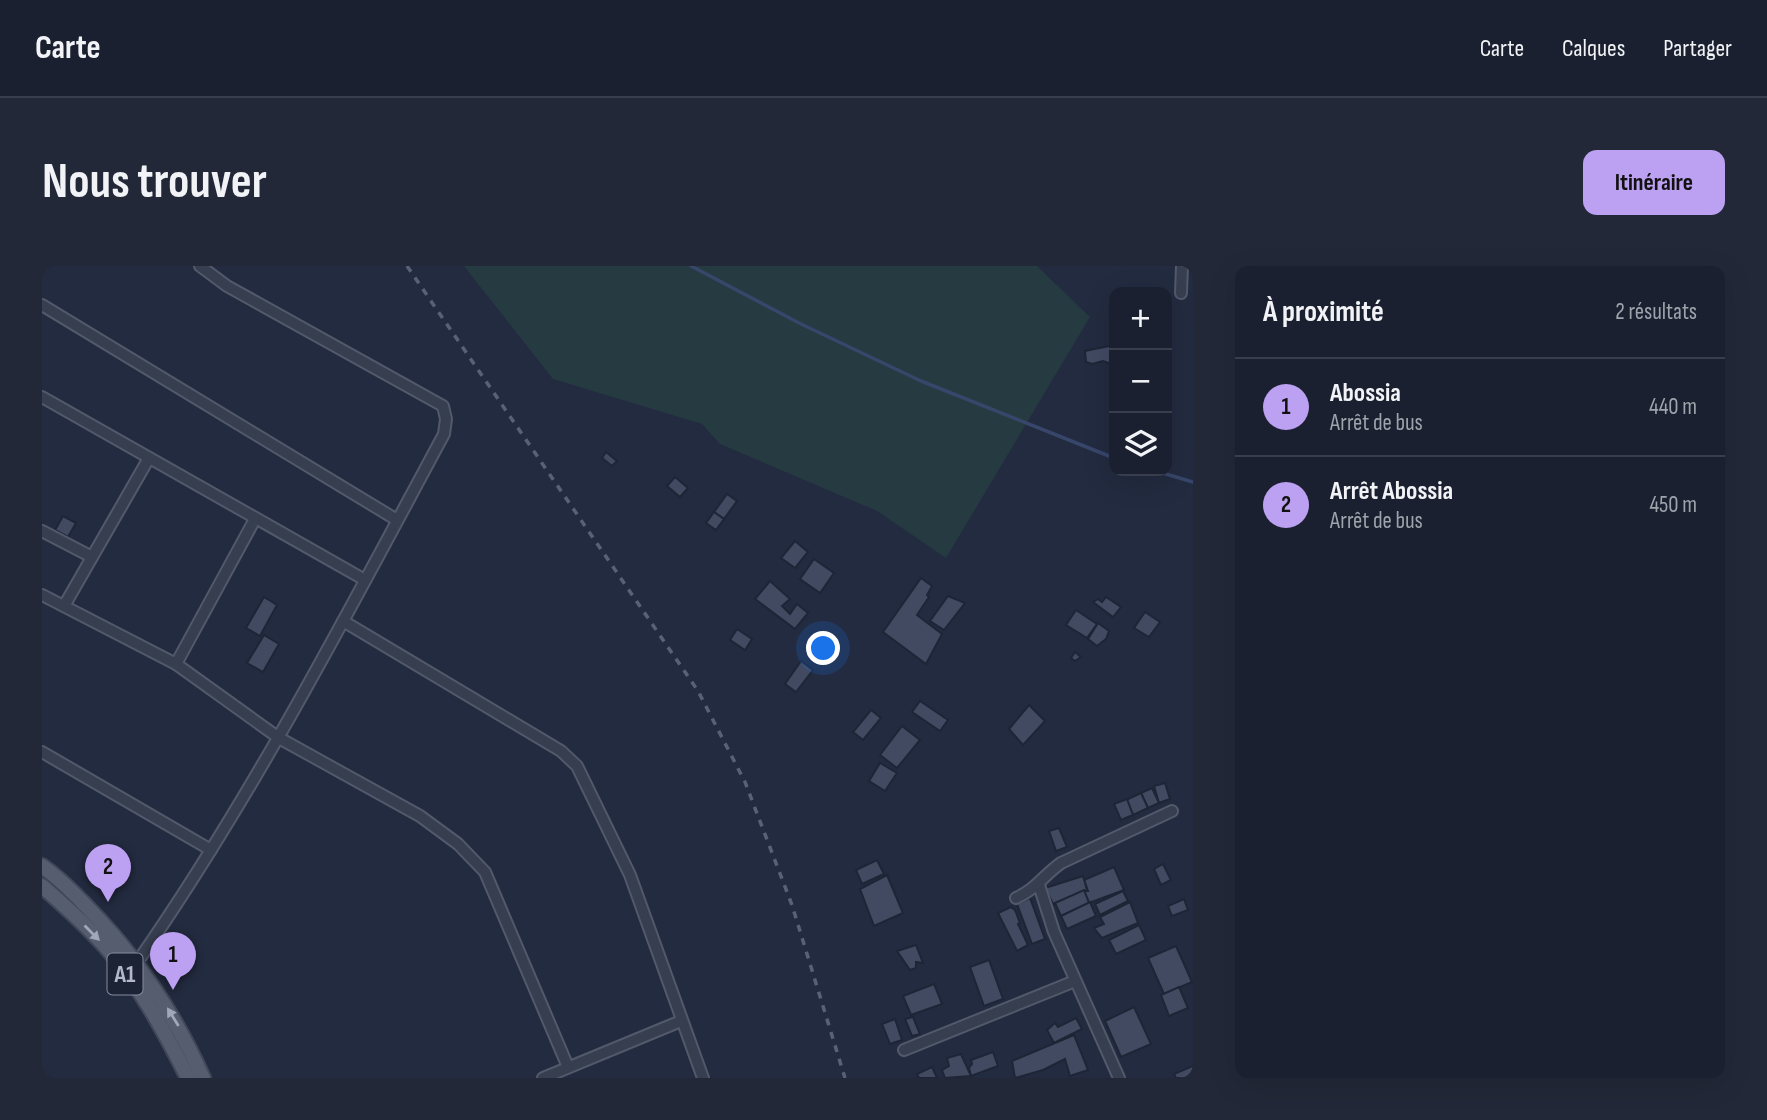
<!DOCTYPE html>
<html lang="fr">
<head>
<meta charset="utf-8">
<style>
	body { margin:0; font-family:"Sofia Sans Condensed",sans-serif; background:#232838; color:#f1f3f6 }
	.controls { position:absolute; right:21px; top:21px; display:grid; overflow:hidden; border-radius:14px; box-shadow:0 7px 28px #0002 }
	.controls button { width:63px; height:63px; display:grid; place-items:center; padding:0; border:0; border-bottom:2px solid #383e4c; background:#1a2030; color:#f1f3f6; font:35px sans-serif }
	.you { position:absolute; left:782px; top:383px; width:24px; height:24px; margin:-18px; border:5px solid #fff; border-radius:50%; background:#1a73e8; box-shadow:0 0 0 10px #1a73e833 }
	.badge { display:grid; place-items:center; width:46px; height:46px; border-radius:50%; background:#bca0f2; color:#111; font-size:23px; font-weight:700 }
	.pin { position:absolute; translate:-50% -58px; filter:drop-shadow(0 2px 4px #0008) }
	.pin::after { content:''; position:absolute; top:37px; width:24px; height:21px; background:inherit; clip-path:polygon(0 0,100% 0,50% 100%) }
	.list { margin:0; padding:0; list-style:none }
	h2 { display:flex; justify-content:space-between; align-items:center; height:91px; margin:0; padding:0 28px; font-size:30px }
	h2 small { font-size:23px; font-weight:400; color:#9fa3ab }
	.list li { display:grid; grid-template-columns:46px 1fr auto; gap:21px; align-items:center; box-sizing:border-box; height:98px; padding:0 28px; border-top:2px solid #383e4c }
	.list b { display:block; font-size:26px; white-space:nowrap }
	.list p { margin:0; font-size:23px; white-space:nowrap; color:#9fa3ab }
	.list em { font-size:23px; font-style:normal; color:#9fa3ab }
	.icon { flex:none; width:38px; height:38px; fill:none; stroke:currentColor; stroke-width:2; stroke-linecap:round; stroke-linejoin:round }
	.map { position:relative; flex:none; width:1151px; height:812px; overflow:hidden; border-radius:14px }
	header { display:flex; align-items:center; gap:42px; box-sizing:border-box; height:98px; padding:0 35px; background:#1a2030; border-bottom:2px solid #383e4c }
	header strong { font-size:33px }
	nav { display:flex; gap:38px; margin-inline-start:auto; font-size:24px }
	.intro { display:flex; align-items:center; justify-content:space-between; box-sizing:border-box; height:168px; padding:0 42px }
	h1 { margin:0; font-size:49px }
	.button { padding:18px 32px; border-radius:14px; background:#bca0f2; color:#111; font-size:24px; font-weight:700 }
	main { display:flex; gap:42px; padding:0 42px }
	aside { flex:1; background:#1a2030; border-radius:14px; box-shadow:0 7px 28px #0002 }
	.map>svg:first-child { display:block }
	.green { fill:#253a41 }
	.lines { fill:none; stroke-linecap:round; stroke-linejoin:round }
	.stream { stroke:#37466a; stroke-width:3.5 }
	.building { fill:#424a62; stroke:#1e2536; stroke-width:2 }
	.minor-casing { stroke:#52596a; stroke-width:14 }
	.major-casing { stroke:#404758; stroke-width:18 }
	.minor { stroke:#373e4f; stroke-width:10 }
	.major { stroke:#555d6f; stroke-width:14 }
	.rail { stroke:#596177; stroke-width:3.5; stroke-dasharray:7 7; stroke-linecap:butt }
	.oneway { fill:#a0a7b8 }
	.labels { text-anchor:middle; stroke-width:6; stroke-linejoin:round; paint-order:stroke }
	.shield { fill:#1c2334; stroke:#868c9d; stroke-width:2 }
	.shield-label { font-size:24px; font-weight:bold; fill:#b3b9ca }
</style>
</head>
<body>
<header>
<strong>Carte</strong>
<nav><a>Carte</a><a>Calques</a><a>Partager</a></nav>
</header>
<div class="intro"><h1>Nous trouver</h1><a class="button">Itinéraire</a></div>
<main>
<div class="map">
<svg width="1151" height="812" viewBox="0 0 1151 812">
	<rect width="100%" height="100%" fill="#232b40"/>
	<!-- green -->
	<polygon class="green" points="422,0 995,0 1048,51 904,292 835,245 678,178 660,158 511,113"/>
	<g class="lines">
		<!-- stream -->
		<g class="stream">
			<polyline points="649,0 759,58 879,115 1072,192"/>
			<polyline points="1114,205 1151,216"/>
		</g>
	</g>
	<!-- building -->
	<g class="building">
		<polygon points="1072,79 1072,99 1061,95 1050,98 1044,96 1043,85"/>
		<polygon points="564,186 575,195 570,200 560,192"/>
		<polygon points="633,211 646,222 638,231 625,220"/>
		<polygon points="685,228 695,235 682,253 672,246"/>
		<polygon points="672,246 682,253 674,264 664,257"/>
		<polygon points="21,250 34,257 26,271 13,264"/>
		<polygon points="753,275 766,286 753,302 739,292"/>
		<polygon points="772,293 792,307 778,327 758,313"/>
		<polygon points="879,312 890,320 885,329 887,331 875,349 900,368 884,398 841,366"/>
		<polygon points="728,315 748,333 740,340 748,348 755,338 766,347 753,363 713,333"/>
		<polygon points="906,330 923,337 902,364 888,355"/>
		<polygon points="222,331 235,339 218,370 204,362"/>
		<polygon points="1064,331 1079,341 1071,351 1051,336 1056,333 1060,336"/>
		<polygon points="1034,344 1055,358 1045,372 1024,359"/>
		<polygon points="1103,346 1118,356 1107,371 1092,362"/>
		<polygon points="1056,357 1067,365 1064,373 1055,380 1046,373"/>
		<polygon points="695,363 710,373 703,384 688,374"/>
		<polygon points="222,369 237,378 221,406 205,397"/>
		<polygon points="1033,386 1039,391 1033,395 1029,392"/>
		<polygon points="759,395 771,404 754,426 743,418"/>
		<polygon points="878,435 906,454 898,465 870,446"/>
		<polygon points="987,439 1003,455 981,479 967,463"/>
		<polygon points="829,444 839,452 821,474 811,466"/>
		<polygon points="860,460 878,474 855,502 838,489"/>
		<polygon points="838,497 855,507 843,525 827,515"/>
		<polygon points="1123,517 1128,533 1117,537 1112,520"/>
		<polygon points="1110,522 1117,537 1106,542 1099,527"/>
		<polygon points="1099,527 1106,542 1091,549 1084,534"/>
		<polygon points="1085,533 1091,549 1079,554 1072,538"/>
		<polygon points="1017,562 1025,581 1014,585 1007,565"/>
		<polygon points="835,594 842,608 820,618 814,604"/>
		<polygon points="1121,598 1129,614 1119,619 1112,603"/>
		<polygon points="1072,601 1082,624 1047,637 1042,625 1046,625 1042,614"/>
		<polygon points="845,609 861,647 832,660 818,623"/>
		<polygon points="1041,610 1045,624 1011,638 1003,622"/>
		<polygon points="1042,624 1047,637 1019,650 1013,637"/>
		<polygon points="1081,625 1086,635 1058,649 1053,638"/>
		<polygon points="988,632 1003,673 990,678 975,638"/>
		<polygon points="1142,633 1146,644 1130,650 1126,640"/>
		<polygon points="1048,636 1054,650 1025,663 1019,650"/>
		<polygon points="1088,636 1096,657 1060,672 1052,662 1062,658 1058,651"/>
		<polygon points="969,641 973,644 978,657 976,658 986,679 975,685 956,647"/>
		<polygon points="1097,659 1104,674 1074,688 1067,674"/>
		<polygon points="874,679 881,697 874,696 874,702 868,704 855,685"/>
		<polygon points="1134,680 1150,716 1122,728 1106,692"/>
		<polygon points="947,694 961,733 942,740 928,701"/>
		<polygon points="892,718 900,738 869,749 861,730"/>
		<polygon points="1137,721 1146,742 1127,750 1119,729"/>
		<polygon points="1092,741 1109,778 1079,791 1063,755"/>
		<polygon points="871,751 878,768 870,770 863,753"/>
		<polygon points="1034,752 1040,763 1012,777 1005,764 1013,757 1016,761"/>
		<polygon points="853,753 860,774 848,778 840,758"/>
		<polygon points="1032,769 1046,804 1028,810 1023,793 1001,804 973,812 970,795"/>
		<polygon points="951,786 956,800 929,810 927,802 930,798 929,794"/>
		<polygon points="919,788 929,810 903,812 900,804 907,800 905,792"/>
		<polygon points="1151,800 1151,812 1134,812 1132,808"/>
		<polygon points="890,801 895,812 877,812 875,808"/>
	</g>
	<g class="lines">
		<defs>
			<g id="minor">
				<polyline points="1139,27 1140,0"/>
				<polyline points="0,39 355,254"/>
				<polyline points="0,131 323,314"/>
				<polyline points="0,265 50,291"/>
				<polyline points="0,329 134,398 237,472 378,550 416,578 443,606 526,801"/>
				<polyline points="22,340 107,192"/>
				<polyline points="301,355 519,485 535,500 588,609 661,812"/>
				<polyline points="134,398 213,253"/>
				<polyline points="0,486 169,584"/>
				<polyline points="997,619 1012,666 1077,812"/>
				<path d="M974,632C993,624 1002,609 1019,597L1130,545"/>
				<path d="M94,698C211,530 305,348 402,168L404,153L401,140L185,20L158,0"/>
				<polyline points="862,784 1033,715"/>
				<polyline points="501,812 639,755"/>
			</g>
			<g id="major">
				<path d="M0,600C17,612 33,628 47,643C96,693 133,749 161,812"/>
				<path d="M0,620C22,639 43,658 63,680C97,718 123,766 146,812"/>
			</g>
		</defs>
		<!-- minor casing -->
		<use href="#minor" class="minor-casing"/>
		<!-- major casing -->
		<use href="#major" class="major-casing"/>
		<!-- minor -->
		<use href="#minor" class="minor"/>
		<!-- major -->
		<use href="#major" class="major"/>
		<!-- rail -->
		<polyline class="rail" points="365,0 656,425 703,516 750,639 803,812"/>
	</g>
	<!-- one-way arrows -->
	<defs><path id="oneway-solid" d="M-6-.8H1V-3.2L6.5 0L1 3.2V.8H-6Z" transform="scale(1.75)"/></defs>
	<g class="oneway">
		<use href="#oneway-solid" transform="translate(50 667) rotate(45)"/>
		<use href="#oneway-solid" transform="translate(131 751) rotate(-122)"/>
	</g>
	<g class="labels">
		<!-- shield labels -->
		<rect class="shield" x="65.5" y="687.5" width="35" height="41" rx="5"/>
		<g class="shield-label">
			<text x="83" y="716">A1</text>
		</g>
	</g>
</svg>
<div class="controls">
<button>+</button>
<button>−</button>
<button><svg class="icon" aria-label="layers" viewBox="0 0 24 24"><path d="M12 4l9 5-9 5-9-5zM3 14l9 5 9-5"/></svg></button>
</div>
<div class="you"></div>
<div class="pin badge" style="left:131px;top:724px">1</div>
<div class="pin badge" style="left:66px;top:636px">2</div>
</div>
<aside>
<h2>À proximité<small>2 résultats</small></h2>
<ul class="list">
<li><span class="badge">1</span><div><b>Abossia</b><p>Arrêt de bus</p></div><em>440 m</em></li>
<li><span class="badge">2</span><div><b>Arrêt Abossia</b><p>Arrêt de bus</p></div><em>450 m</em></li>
</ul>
</aside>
</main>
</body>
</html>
